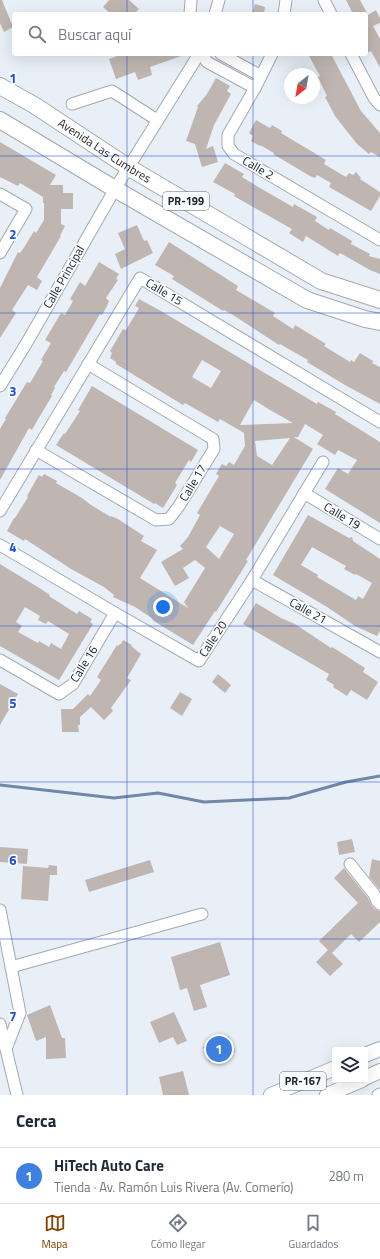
<!DOCTYPE html>
<html lang="es">
<head>
<meta charset="utf-8">
<style>
	body { margin:0; font-family:"Titillium Web",sans-serif; background:#f6f6f7; color:#1f2937 }
	.controls { position:absolute; right:12px; bottom:12px; display:grid; overflow:hidden; border-radius:4px; box-shadow:0 4px 16px #0002 }
	.controls button { width:36px; height:36px; display:grid; place-items:center; padding:0; border:0; border-bottom:1px solid #e0e1e3; background:#fff; color:#1f2937; font:20px sans-serif }
	.compass { position:absolute; left:284px; top:68px; width:36px; height:36px; border-radius:50%; background:#fff; box-shadow:0 4px 16px #0002; rotate:211deg }
	.you { position:absolute; left:163px; top:607px; width:14px; height:14px; margin:-10px; border:3px solid #fff; border-radius:50%; background:#1a73e8; box-shadow:0 0 0 6px #1a73e833 }
	.badge { display:grid; place-items:center; width:26px; height:26px; border-radius:50%; background:#824305; color:#fff; font-size:13px; font-weight:700 }
	.pin { position:absolute; translate:-50% -50%; border:2px solid #fff; box-shadow:0 1px 4px #0006 }
	.list { margin:0; padding:0; list-style:none }
	h2 { display:flex; justify-content:space-between; align-items:center; height:52px; margin:0; padding:0 16px; font-size:17px }
	h2 small { font-size:13px; font-weight:400; color:#747a83 }
	.list li { display:grid; grid-template-columns:26px 1fr auto; gap:12px; align-items:center; box-sizing:border-box; height:56px; padding:0 16px; border-top:1px solid #e0e1e3 }
	.list b { display:block; font-size:15px; white-space:nowrap }
	.list p { margin:0; font-size:13px; white-space:nowrap; color:#747a83 }
	.list em { font-size:13px; font-style:normal; color:#747a83 }
	.icon { flex:none; width:22px; height:22px; fill:none; stroke:currentColor; stroke-width:2; stroke-linecap:round; stroke-linejoin:round }
	.map { position:relative; flex:none; width:380px; height:1095px; overflow:hidden }
	.search { position:absolute; background:#fff; box-shadow:0 4px 16px #0002; left:12px; right:12px; top:12px; height:44px; display:flex; align-items:center; gap:10px; box-sizing:border-box; padding:0 14px; border-radius:4px; color:#747a83; font-size:15px }
	.sheet { height:108px; background:#fff }
	nav { display:flex; justify-content:space-around; align-items:center; box-sizing:border-box; height:56px; border-top:1px solid #e0e1e3; background:#fff; font-size:11px; color:#747a83 }
	nav a { display:grid; justify-items:center; gap:2px }
	nav .on { color:#824305 }
	.map>svg:first-child { display:block }
	.lines { fill:none; stroke-linecap:round; stroke-linejoin:round }
	.stream { stroke:#6f87a8; stroke-width:3 }
	.building { fill:#bfb6b1; fill-rule:evenodd }
	.minor-casing { stroke:#a3a9b0; stroke-width:13 }
	.major-casing { stroke:#a3a9b0; stroke-width:16 }
	.highway-casing { stroke:#a3a9b0; stroke-width:18 }
	.minor { stroke:#fff; stroke-width:11 }
	.major { stroke:#fff; stroke-width:14 }
	.highway { stroke:#fff; stroke-width:16 }
	.grid { fill:none; stroke:#1d4ed8; stroke-width:1; stroke-opacity:0.55 }
	.labels { text-anchor:middle; stroke-width:3.5; stroke-linejoin:round; paint-order:stroke }
	.shield { fill:#f9fcff; stroke:#636668; stroke-width:1 }
	.shield-label { font-size:11px; font-weight:bold; fill:#232528 }
	.street-label { font-size:12px; fill:#232528; stroke:#f9fcff }
	.grid-label { font-size:13px; text-anchor:middle; font-weight:bold; fill:#1d4ed8; stroke:#f9fcff; stroke-width:3.5; stroke-linejoin:round; paint-order:stroke }
</style>
</head>
<body>
<div class="map">
<svg width="380" height="1095" viewBox="0 0 380 1095">
	<rect width="100%" height="100%" fill="#e9eff7"/>
	<g class="lines">
		<!-- stream -->
		<polyline class="stream" points="0,785 114,798 158,793 204,802 289,798 346,782 380,776"/>
	</g>
	<!-- building -->
	<g class="building">
		<polygon points="0,0 2,0 13,27 4,32 0,23"/>
		<polygon points="109,0 129,0 139,9 134,14 111,14 103,7"/>
		<polygon points="346,0 360,0 368,15 376,10 380,18 380,23 373,26 380,39 380,68 371,51 366,54 366,14 353,14"/>
		<polygon points="255,4 265,7 264,14 252,14"/>
		<polygon points="123,54 184,54 184,55 150,67 152,75 138,80 135,72 116,79 109,59"/>
		<polygon points="308,54 331,54 361,111 380,133 380,157 371,152 369,154 357,144 335,116 325,97 327,96 318,77 320,76"/>
		<polygon points="216,78 230,86 227,91 231,94 214,125 206,149 213,146 218,162 202,167 195,144 186,141 198,107 197,106 207,94"/>
		<polygon points="256,120 270,128 272,125 282,131 281,133 326,160 324,164 346,177 349,173 353,175 356,172 361,178 360,179 380,192 380,196 371,211 329,187 331,183 317,175 315,178 310,176 273,154 274,153 260,145 260,146 251,141 253,136 249,133"/>
		<polygon points="0,142 56,175 50,185 63,185 63,193 73,193 73,209 61,209 61,224 65,226 60,236 61,236 37,277 42,281 37,290 28,285 12,310 16,313 0,338 0,288 18,252 20,253 23,249 34,231 36,233 44,220 44,203 43,203 43,197 20,183 18,186 0,177"/>
		<polygon points="225,163 244,174 242,177 260,188 293,207 294,204 317,217 315,221 329,230 330,228 352,241 351,244 370,254 369,256 380,259 380,274 370,270 340,253 338,256 306,236 303,242 289,233 292,229 246,203 234,196 235,194 213,182"/>
		<polygon points="137,225 144,241 147,240 153,253 121,269 115,254 125,249 118,233"/>
		<polygon points="169,242 238,286 236,290 275,313 273,316 293,329 295,325 326,344 324,346 350,362 351,360 354,362 360,353 373,361 372,363 380,367 380,404 345,385 307,362 308,360 280,344 279,345 233,315 224,310 223,311 172,279 174,276 155,265"/>
		<polygon points="99,262 119,274 116,279 118,280 106,298 109,301 107,306 102,315 100,314 66,372 64,371 54,387 55,388 51,395 52,396 37,421 32,430 29,428 0,480 0,429 6,419 5,418 27,382 30,383 43,361 41,360 51,343 45,340 61,313 65,315 73,301 70,299 80,282 85,286"/>
		<path d="M139,299L161,311L317,404L318,402L336,412L335,414L380,442V523L325,489L338,468L348,474L357,460L338,450L335,455L317,444L323,435L305,424L298,437H294L313,449L246,560L248,561L216,612L215,611L193,645L152,620L153,619L135,607L113,597L114,595L104,587L71,569L25,539L24,541L7,531L14,518H15L28,497L27,496L36,480L39,475L42,477L44,474L57,481L56,483L82,498L91,505L111,517V516L118,519L144,536L141,541L157,550L140,578L188,608L184,602L205,568L195,560L183,568L189,578L175,586L161,562L183,549L180,546L188,537L200,515L197,513L219,476L216,474L222,464L226,466L229,462L234,465L245,446L244,433L220,419L218,422L185,403L183,405L116,364V362L110,358L112,353L110,351L123,329L126,330L139,308L135,306ZM202,360L221,371L211,388L192,377ZM254,400L270,410L293,423L240,425ZM290,438L272,465L257,456L255,441ZM220,526L234,534L219,559L206,547Z"/>
		<polygon points="92,386 198,450 191,462 189,460 175,483 177,485 163,508 155,503 154,504 56,445 64,433 65,434 80,411 78,410"/>
		<path d="M308,515L349,538L352,537L353,541L380,559V631L377,636L355,626L327,607L273,575ZM312,547L346,566L344,569L355,575L356,574L372,583L363,599L358,596L356,600L317,577L318,575L301,565Z"/>
		<path d="M0,564L41,589L50,595L49,596L77,614L79,611L92,619L90,622L93,624L59,680L0,646ZM25,607L40,616L38,620L46,624L48,621L69,634L61,649L51,643L49,647L39,641L38,643L18,632L22,626L16,622Z"/>
		<polygon points="256,603 281,618 295,624 331,648 332,647 337,650 365,668 363,672 378,682 367,700 351,690 347,696 333,687 334,685 326,680 329,674 243,624"/>
		<polygon points="123,640 132,645 131,646 141,654 127,678 131,680 111,708 113,711 104,720 91,707 80,717 80,725 78,725 79,732 62,732 61,709 73,709 88,694 90,696 101,680 97,677 117,645 118,646 120,644 121,644"/>
		<polygon points="218,674 231,685 225,693 212,682"/>
		<polygon points="0,684 18,694 0,725"/>
		<polygon points="180,692 192,699 182,716 170,708"/>
		<polygon points="352,839 355,852 339,855 337,842"/>
		<polygon points="0,847 28,849 27,864 0,862"/>
		<polygon points="372,859 380,861 380,890 369,877"/>
		<polygon points="150,860 154,872 89,892 85,880"/>
		<polygon points="49,865 57,866 57,875 50,875 48,901 21,899 23,866 48,868"/>
		<polygon points="344,868 368,898 372,906 375,909 380,911 380,922 359,942 351,934 332,953 343,964 330,976 316,962 328,950 319,941 358,903 334,878"/>
		<polygon points="220,942 230,975 200,985 207,1007 194,1011 187,988 180,990 171,957"/>
		<polygon points="50,1005 62,1038 65,1038 66,1058 46,1059 46,1037 36,1041 27,1015"/>
		<polygon points="174,1012 187,1041 177,1045 173,1037 159,1043 150,1022"/>
		<polygon points="229,1036 235,1052 209,1062 203,1047"/>
		<polygon points="183,1071 189,1095 163,1095 159,1077"/>
	</g>
	<g class="lines">
		<defs>
			<g id="minor">
				<polyline points="324,0 331,14"/>
				<polyline points="190,14 191,0"/>
				<polyline points="215,14 219,0"/>
				<polyline points="284,14 286,0"/>
				<polyline points="202,54 207,62 255,88"/>
				<polyline points="221,54 261,76"/>
				<polyline points="272,54 255,88 228,135 228,146 234,154 380,240"/>
				<polyline points="351,54 374,98 380,105"/>
				<polyline points="72,104 112,91 157,120"/>
				<polyline points="0,194 26,209 0,253"/>
				<polyline points="0,386 26,344 115,189 199,54"/>
				<polyline points="36,450 156,520 169,519 179,506 214,449 213,439 88,364"/>
				<polyline points="304,493 380,539"/>
				<polyline points="0,511 140,278 380,422"/>
				<polyline points="0,545 115,613 199,661 252,580 323,462"/>
				<polyline points="252,580 380,652"/>
				<polyline points="0,660 59,694 73,684 115,613"/>
				<polyline points="350,864 374,894 377,901 380,904"/>
				<polyline points="0,910 20,1013 6,1049"/>
				<polyline points="11,967 202,914"/>
				<polyline points="0,1024 17,1095"/>
				<polyline points="378,1095 380,1094"/>
			</g>
			<g id="major">
				<polyline points="365,1055 380,1049"/>
				<polyline points="365,1078 380,1071"/>
				<polyline points="271,1095 335,1068"/>
				<polyline points="327,1095 362,1080"/>
			</g>
			<g id="highway">
				<path id="s1" d="M0,86L34,105L128,167L321,281L380,300"/>
				<polyline points="0,120 115,189 307,300 365,319 380,322"/>
			</g>
		</defs>
		<!-- minor casing -->
		<use href="#minor" class="minor-casing"/>
		<!-- major casing -->
		<use href="#major" class="major-casing"/>
		<!-- highway casing -->
		<use href="#highway" class="highway-casing"/>
		<!-- minor -->
		<use href="#minor" class="minor"/>
		<!-- major -->
		<use href="#major" class="major"/>
		<!-- highway -->
		<use href="#highway" class="highway"/>
	</g>
	<!-- grid -->
	<path class="grid" d="M127,0V14M253,0V14M127,54V1095M253,54V1095M0,156H380M0,313H380M0,469H380M0,626H380M0,782H380M0,939H380"/>
	<g class="labels">
		<!-- shield labels -->
		<g class="shield">
			<rect x="163" y="192" width="46" height="18" rx="3"/>
			<rect x="280" y="1072" width="46" height="18" rx="3"/>
		</g>
		<g class="shield-label">
			<text x="186" y="205">PR-199</text>
			<text x="303" y="1085">PR-167</text>
		</g>
		<!-- street labels -->
		<g class="street-label">
			<text dy="4" stroke="none"><textPath href="#s1" startOffset="123">Avenida Las Cumbres</textPath></text>
			<text transform="translate(258 168) rotate(30)" y="4">Calle 2</text>
			<text transform="translate(64 277) rotate(-60)" y="4">Calle Principal</text>
			<text transform="translate(164 292) rotate(31)" y="4">Calle 15</text>
			<text transform="translate(193 483) rotate(-59)" y="4">Calle 17</text>
			<text transform="translate(342 516) rotate(31)" y="4">Calle 19</text>
			<text transform="translate(308 611) rotate(29)" y="4">Calle 21</text>
			<text transform="translate(213 639) rotate(-57)" y="4">Calle 20</text>
			<text transform="translate(84 664) rotate(-58)" y="4">Calle 16</text>
		</g>
	</g>
	<g class="grid-label">
		<text x="13" y="83">1</text>
		<text x="13" y="239">2</text>
		<text x="13" y="396">3</text>
		<text x="13" y="552">4</text>
		<text x="13" y="708">5</text>
		<text x="13" y="865">6</text>
		<text x="13" y="1021">7</text>
	</g>
</svg>
<div class="controls">
<button><svg class="icon" aria-label="layers" viewBox="0 0 24 24"><path d="M12 4l9 5-9 5-9-5zM3 14l9 5 9-5"/></svg></button>
</div>
<svg class="compass" viewBox="-18 -18 36 36"><path d="M0-13l5 13h-10z" fill="#e53935"/><path d="M0 13l5-13h-10z" fill="#747a83"/></svg>
<div class="you"></div>
<div class="pin badge" style="left:219px;top:1049px;background:#3f7fe0">1</div>
<div class="search"><svg class="icon" aria-label="search" viewBox="0 0 24 24"><circle cx="10" cy="10" r="6"/><path d="M15 15l6 6"/></svg>Buscar aquí</div>
</div>
<section class="sheet">
<h2>Cerca<small></small></h2>
<ul class="list">
<li><span class="badge" style="background:#3f7fe0">1</span><div><b>HiTech Auto Care</b><p>Tienda · Av. Ramón Luis Rivera (Av. Comerío)</p></div><em>280 m</em></li>
</ul>
</section>
<nav>
<a class="on"><svg class="icon" aria-label="map" viewBox="0 0 24 24"><path d="M3 6l6-2 6 2 6-2v14l-6 2-6-2-6 2zM9 4v14M15 6v14"/></svg>Mapa</a>
<a><svg class="icon" aria-label="directions" viewBox="0 0 24 24"><path d="M12 3l9 9-9 9-9-9zM9 14v-3h6M13 9l2 2-2 2"/></svg>Cómo llegar</a>
<a><svg class="icon" aria-label="saved" viewBox="0 0 24 24"><path d="M7 4h10v16l-5-4-5 4z"/></svg>Guardados</a>
</nav>
</body>
</html>
